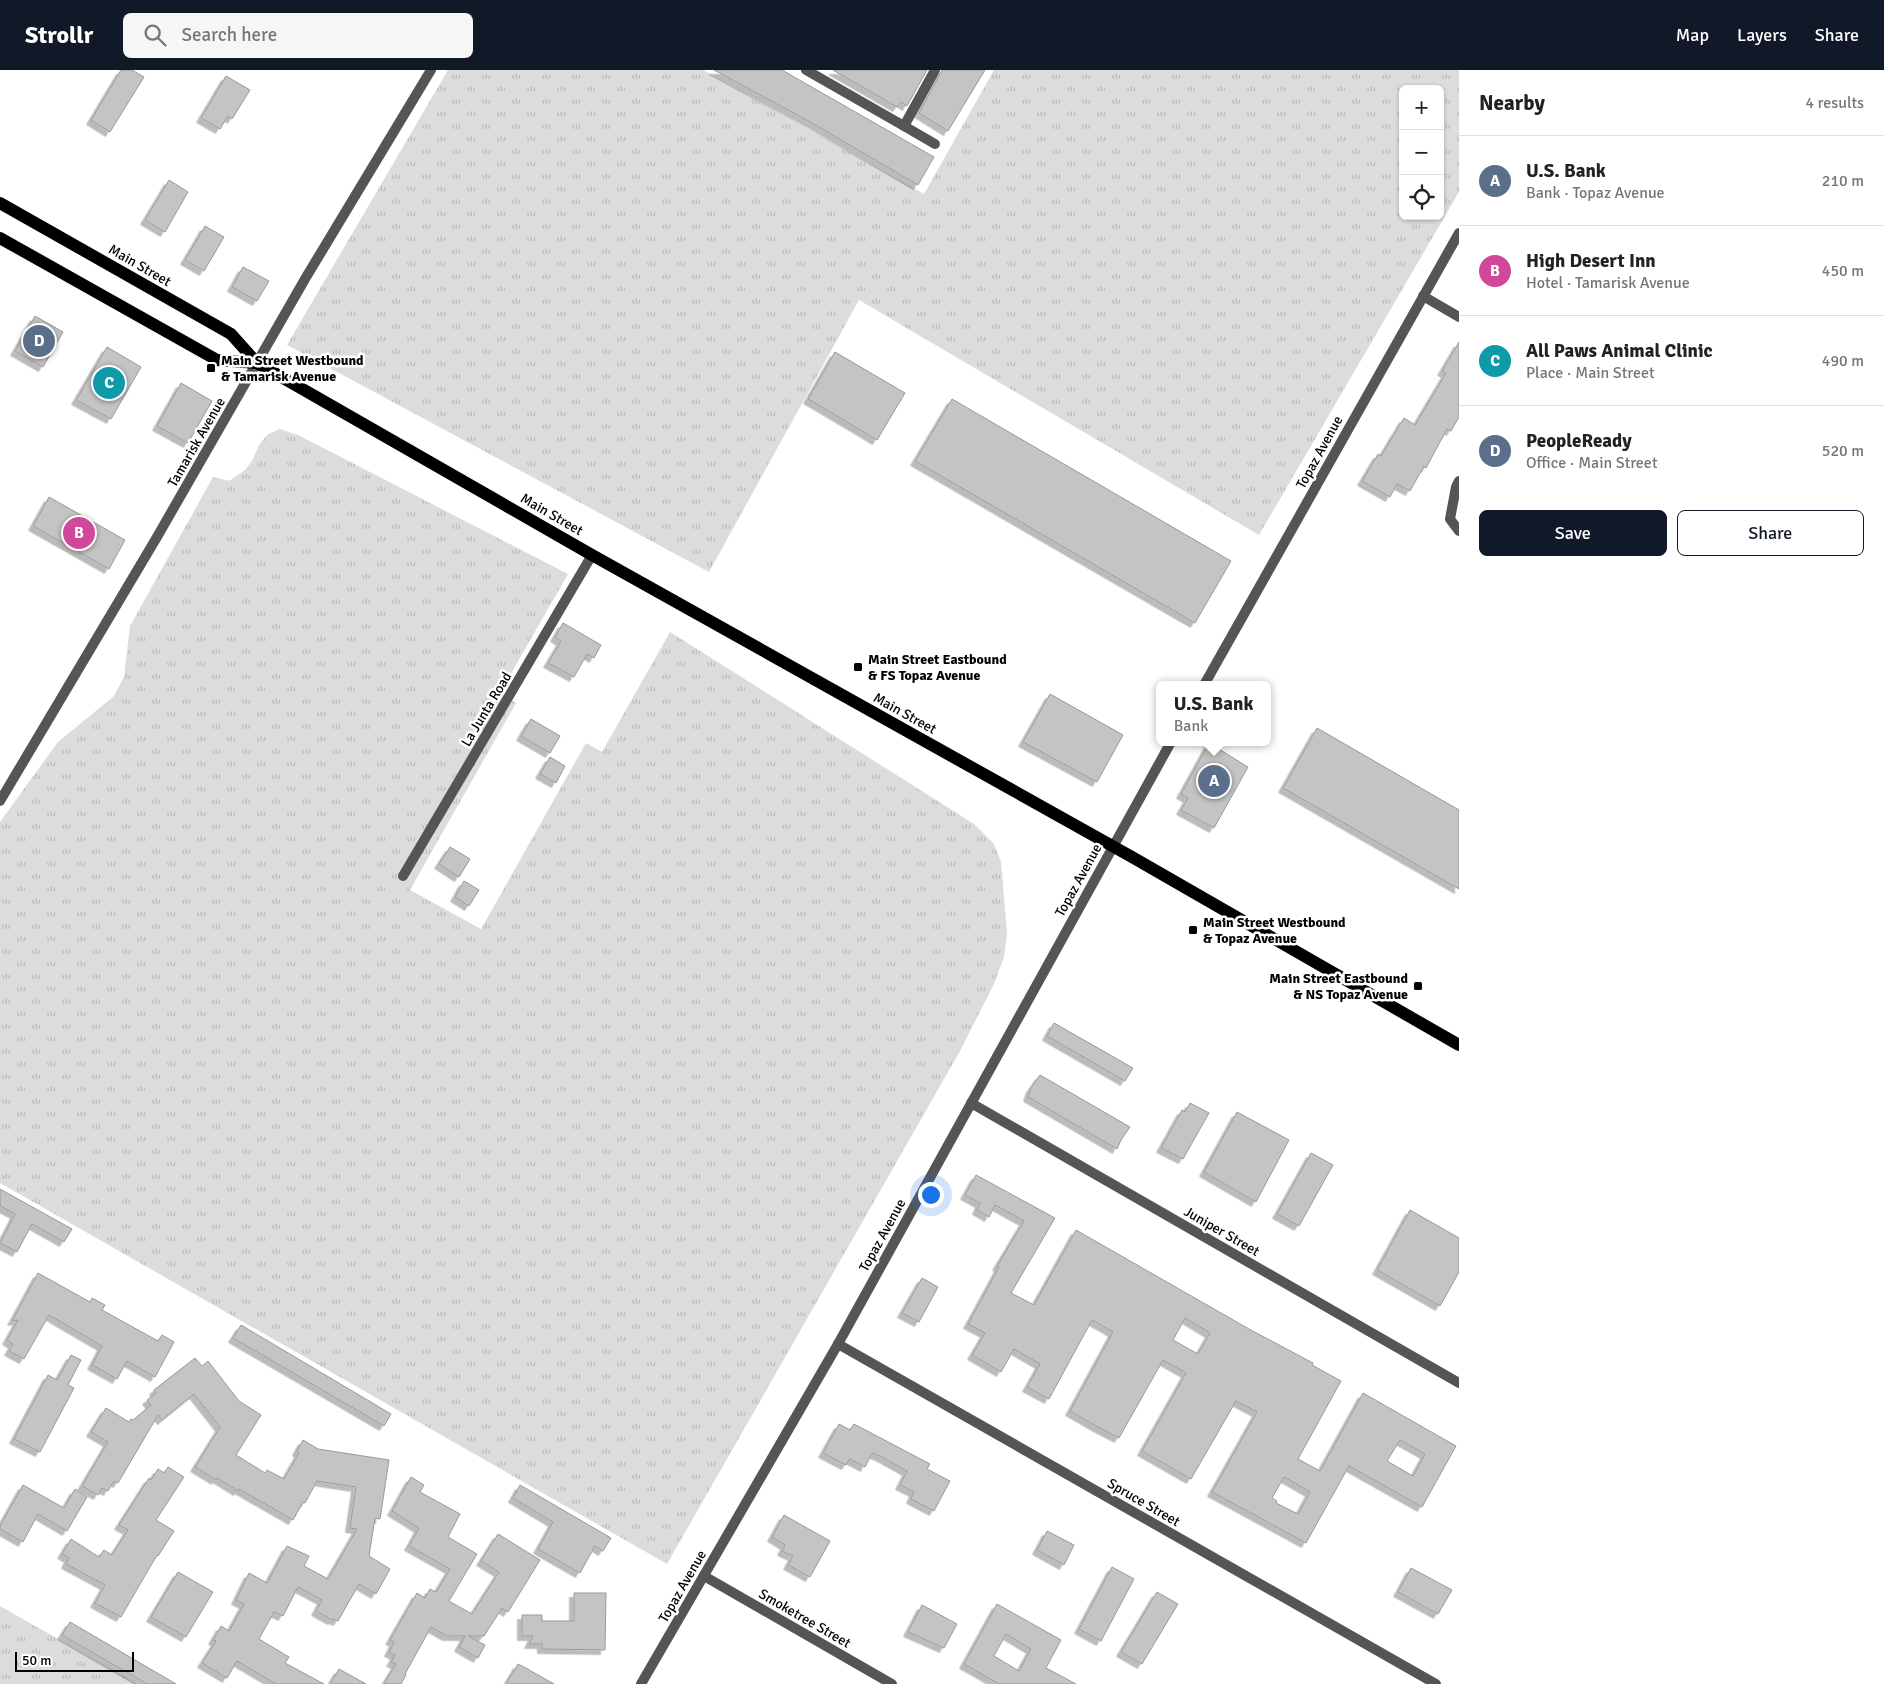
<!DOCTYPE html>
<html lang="en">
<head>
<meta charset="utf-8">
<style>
	body { margin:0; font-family:Signika,sans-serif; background:#f6f6f6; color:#222 }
	.controls { position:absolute; right:15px; top:15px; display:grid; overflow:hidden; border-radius:8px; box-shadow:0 1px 4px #0004 }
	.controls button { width:45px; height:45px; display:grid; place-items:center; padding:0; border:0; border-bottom:1px solid #e0e0e0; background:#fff; color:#222; font:25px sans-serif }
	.scale { position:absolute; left:15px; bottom:12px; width:119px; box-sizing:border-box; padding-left:5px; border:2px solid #000; border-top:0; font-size:14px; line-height:18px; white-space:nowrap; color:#000; -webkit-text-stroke:4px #fff; paint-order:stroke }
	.you { position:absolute; left:930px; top:1124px; width:18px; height:18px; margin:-12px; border:4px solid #fff; border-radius:50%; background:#1a73e8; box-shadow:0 0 0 8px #1a73e833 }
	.badge { display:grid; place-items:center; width:32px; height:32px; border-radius:50%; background:#111827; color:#fff; font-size:16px; font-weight:700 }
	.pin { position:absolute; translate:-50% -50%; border:2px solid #fff; box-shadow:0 1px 5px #0006 }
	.popup { position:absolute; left:1156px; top:611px; width:115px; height:65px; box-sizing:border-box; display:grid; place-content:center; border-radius:8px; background:#fff; filter:drop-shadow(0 1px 4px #0005); font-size:16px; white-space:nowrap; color:#767676 }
	.popup b { font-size:19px; color:#222 }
	.popup::after { content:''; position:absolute; left:50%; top:100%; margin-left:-10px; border:10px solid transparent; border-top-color:#fff }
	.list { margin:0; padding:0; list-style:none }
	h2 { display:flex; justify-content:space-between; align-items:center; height:65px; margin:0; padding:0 20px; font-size:21px }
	h2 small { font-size:16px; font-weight:400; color:#767676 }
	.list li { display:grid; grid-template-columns:32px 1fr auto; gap:15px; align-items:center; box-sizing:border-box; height:90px; padding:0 20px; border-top:1px solid #e0e0e0 }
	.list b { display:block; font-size:19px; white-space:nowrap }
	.list p { margin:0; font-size:16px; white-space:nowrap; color:#767676 }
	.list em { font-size:16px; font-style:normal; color:#767676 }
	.actions { display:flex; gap:10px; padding:15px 20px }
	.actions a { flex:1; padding:11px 0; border:1px solid #111827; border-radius:8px; text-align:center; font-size:18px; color:#111827 }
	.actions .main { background:#111827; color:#fff }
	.icon { flex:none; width:28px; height:28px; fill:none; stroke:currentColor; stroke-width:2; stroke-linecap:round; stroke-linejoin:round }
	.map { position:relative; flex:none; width:1459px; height:1614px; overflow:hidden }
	header { display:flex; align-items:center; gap:30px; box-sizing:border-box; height:70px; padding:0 25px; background:#111827; color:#fff }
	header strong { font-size:24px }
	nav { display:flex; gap:28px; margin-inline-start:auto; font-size:18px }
	.search { width:350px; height:45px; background:#f6f6f6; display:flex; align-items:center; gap:12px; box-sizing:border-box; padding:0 18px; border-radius:8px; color:#767676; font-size:19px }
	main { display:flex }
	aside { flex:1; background:#fff }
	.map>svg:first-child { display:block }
	.grass { fill:url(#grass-tufts); fill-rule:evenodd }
	.building { fill:#c4c4c4; stroke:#999; fill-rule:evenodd; filter:url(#shadow) }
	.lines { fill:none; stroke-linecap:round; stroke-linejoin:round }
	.minor { stroke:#555; stroke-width:10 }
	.tertiary { stroke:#555; stroke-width:10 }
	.primary { stroke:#000; stroke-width:12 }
	.poi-dot { fill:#000; stroke:#fff; stroke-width:2 }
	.labels { text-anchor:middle; stroke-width:5; stroke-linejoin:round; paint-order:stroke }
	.street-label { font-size:14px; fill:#000; stroke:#fff }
	.poi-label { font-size:14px; font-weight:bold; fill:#000; stroke:#fff; text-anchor:start }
</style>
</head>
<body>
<header>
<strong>Strollr</strong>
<div class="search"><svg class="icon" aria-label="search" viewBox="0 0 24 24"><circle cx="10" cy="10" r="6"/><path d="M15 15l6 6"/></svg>Search here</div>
<nav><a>Map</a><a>Layers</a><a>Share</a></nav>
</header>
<main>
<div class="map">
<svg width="1459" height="1614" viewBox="0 0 1459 1614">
	<defs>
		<pattern id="grass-tufts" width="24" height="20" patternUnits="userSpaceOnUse" patternTransform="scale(1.25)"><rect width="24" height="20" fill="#dcdcdc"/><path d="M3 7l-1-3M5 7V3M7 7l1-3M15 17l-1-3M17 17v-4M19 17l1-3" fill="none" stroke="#bbb"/></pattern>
		<filter id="shadow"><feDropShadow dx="-4.5" dy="4.5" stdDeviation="0" flood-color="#0004"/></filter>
	</defs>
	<rect width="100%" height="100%" fill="#fff"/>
	<!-- grass -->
	<g class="grass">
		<path d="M448,0H703L924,124L994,0H1459V122L1259,465L859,230L709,502L287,275ZM1403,19H1440V146H1403Z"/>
		<polygon points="280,359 298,365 568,504 500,623 516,633 410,820 481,859 586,673 602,682 670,562 974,754 994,774 1001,792 1007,863 1004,887 994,914 960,981 667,1494 0,1113 0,752 58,672 114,626 124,607 130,556 213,407 229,411 245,400 252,391 259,375 268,364"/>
		<polygon points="0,1536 137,1614 0,1614"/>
	</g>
	<!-- building -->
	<g class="building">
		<polygon points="121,0 132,0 144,7 110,62 91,50"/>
		<polygon points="714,0 782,0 934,87 918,115 812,53"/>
		<polygon points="833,0 927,0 907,36 901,32 897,37"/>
		<polygon points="942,0 985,0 948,61 919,43"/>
		<polygon points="226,6 250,20 232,49 228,46 220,59 201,48"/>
		<polygon points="169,110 188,122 165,162 145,150"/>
		<polygon points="205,156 224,167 204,201 185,190"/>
		<polygon points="243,197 269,211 257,231 232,217"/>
		<polygon points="35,246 63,262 43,297 15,281"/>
		<polygon points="1459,272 1459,347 1451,361 1447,359 1426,398 1424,396 1410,421 1397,414 1390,427 1362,411 1378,384 1381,386 1404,348 1415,355 1446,303 1442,301"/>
		<polygon points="107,277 141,297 111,349 76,330"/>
		<polygon points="835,282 905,323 877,370 808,329"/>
		<polygon points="181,313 212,331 188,373 157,356"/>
		<polygon points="952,329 1231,491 1195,553 915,391"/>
		<polygon points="49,427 125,470 109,499 33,456"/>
		<polygon points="563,553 601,575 594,588 587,584 574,607 548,593 561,571 555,567"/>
		<polygon points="1050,624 1123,665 1097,712 1023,672"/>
		<polygon points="531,649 560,666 550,683 521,666"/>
		<polygon points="1317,658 1459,740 1459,819 1283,718"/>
		<polygon points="1209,673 1248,697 1214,758 1181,740 1188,728 1181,724"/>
		<polygon points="550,687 565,696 556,713 540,704"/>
		<polygon points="450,777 470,789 459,807 439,794"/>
		<polygon points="464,811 479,820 469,836 455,827"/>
		<polygon points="1054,953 1133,998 1125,1011 1047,966"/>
		<polygon points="1040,1005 1130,1057 1121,1070 1117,1079 1028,1027 1031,1018"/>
		<polygon points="1190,1033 1209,1043 1183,1089 1161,1078 1182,1040 1185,1042"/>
		<polygon points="1237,1042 1289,1070 1256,1132 1204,1102"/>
		<polygon points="1311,1083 1333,1095 1299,1156 1277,1144"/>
		<path d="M976,1105L1055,1148L1011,1223L1034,1235L1076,1160L1249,1259L1313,1293L1312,1295L1341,1311L1298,1389L1320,1401L1363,1323L1456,1376L1422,1437L1349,1396L1306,1473L1212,1422L1257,1342L1236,1331L1191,1409L1142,1381L1186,1303L1163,1290L1119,1368L1096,1356L1070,1341L1113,1262L1092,1250L1049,1329L1027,1317L1040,1294L1014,1279L1001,1302L972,1285L985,1263L968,1254L999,1197L997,1196L1024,1151L995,1135L989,1147L977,1140L980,1133L965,1125ZM1185,1248L1210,1263L1198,1284L1173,1270ZM1400,1370L1425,1384L1413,1406L1387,1391ZM1284,1407L1310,1422L1298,1444L1276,1433L1277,1431L1272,1428Z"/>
		<polygon points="0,1119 72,1159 64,1172 32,1154 17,1182 0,1173 15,1144 0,1136"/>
		<polygon points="1410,1140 1459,1168 1459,1202 1440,1236 1377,1200"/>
		<polygon points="38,1203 90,1232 92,1228 105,1235 102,1240 158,1271 162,1265 174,1272 155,1307 127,1291 117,1309 92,1295 102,1276 49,1245 24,1289 9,1281 13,1274 7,1270 18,1250 12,1251"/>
		<polygon points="922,1208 938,1217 919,1252 902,1243"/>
		<polygon points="241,1255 391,1344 384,1356 233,1268"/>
		<polygon points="71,1285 81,1290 68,1315 74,1318 40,1382 14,1369 48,1305 57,1310"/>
		<polygon points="195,1288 202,1296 208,1291 239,1331 261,1345 236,1385 265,1403 267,1400 284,1409 299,1383 297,1381 303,1370 318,1379 389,1390 380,1449 375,1448 369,1486 390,1499 376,1524 359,1514 338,1551 333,1549 332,1550 316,1541 322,1530 298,1517 283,1546 274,1542 259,1569 289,1587 285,1593 324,1614 276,1614 237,1591 227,1608 202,1593 216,1571 213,1570 221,1556 229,1561 244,1534 236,1530 249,1503 267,1513 287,1476 309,1486 304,1496 328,1509 357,1459 350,1458 356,1417 317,1411 305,1433 303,1432 293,1450 239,1419 238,1421 217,1408 216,1410 195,1397 220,1357 194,1324 162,1350 158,1345 118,1413 114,1411 108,1421 102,1418 98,1425 82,1416 108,1372 91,1362 106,1338 129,1352 131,1349 133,1350 151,1335 147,1330 156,1323 154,1320"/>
		<polygon points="839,1354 850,1360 854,1354 930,1394 927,1399 950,1411 934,1441 911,1429 914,1422 900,1415 907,1401 880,1386 872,1383 865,1397 850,1389 846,1395 823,1383"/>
		<polygon points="168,1397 184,1407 156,1450 174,1461 158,1486 157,1485 121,1547 95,1533 105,1515 66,1494 69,1488 62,1484 71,1469 99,1487 104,1480 112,1485 128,1460 119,1455 149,1408 151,1410 158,1399 164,1403"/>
		<polygon points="411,1407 424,1415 420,1422 460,1444 448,1467 477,1484 449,1531 472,1544 499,1502 481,1491 498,1464 540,1490 508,1542 502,1538 484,1566 468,1566 485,1575 478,1588 459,1577 465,1566 447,1566 431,1557 405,1604 406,1605 401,1614 384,1614 396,1594 391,1592 395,1585 389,1582 394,1572 390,1570 417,1523 425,1528 430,1519 436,1522 450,1499 409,1476 419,1458 392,1441"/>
		<polygon points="23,1415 64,1438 75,1419 87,1427 67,1461 38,1444 23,1472 0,1459 0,1456"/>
		<polygon points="520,1415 611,1468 603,1481 595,1476 580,1503 538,1479 553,1452 513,1428"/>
		<polygon points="784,1445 830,1471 810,1507 788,1495 793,1486 782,1481 785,1475 772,1467"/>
		<polygon points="1047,1461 1074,1475 1064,1495 1037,1480"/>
		<polygon points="1112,1497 1134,1509 1101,1571 1079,1559"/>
		<polygon points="1411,1498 1452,1520 1438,1544 1398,1522"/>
		<polygon points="178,1502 213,1522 186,1567 151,1547"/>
		<polygon points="1157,1522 1178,1534 1142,1594 1121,1582"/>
		<polygon points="574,1523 606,1523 605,1580 542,1579 542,1574 529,1574 533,1566 522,1566 522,1545 542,1545 542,1551 574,1551"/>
		<path d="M997,1534L1061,1570L1046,1598L1076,1614H999L964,1594ZM1006,1564L1031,1579L1019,1601L994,1586Z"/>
		<polygon points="922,1535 957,1554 944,1578 908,1562"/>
		<polygon points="70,1552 176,1614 147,1614 62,1565"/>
		<polygon points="518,1594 524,1597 554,1614 506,1614"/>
		<polygon points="339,1599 366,1614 330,1614"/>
	</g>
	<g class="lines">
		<!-- minor -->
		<g class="minor">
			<polyline points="806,0 904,56 935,0"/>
			<polyline points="904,56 935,74"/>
			<polyline points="1423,226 1459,247"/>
			<polyline points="1459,411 1456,417 1450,449 1459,461"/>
			<polyline points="0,731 157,467 305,209 431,0"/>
			<polyline points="403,806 592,485"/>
			<polyline points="971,1033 1459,1313"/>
			<polyline points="838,1274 1436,1614"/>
			<polyline points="704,1506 892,1614"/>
		</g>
		<!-- tertiary -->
		<g class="tertiary">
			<polyline points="1204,615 1459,163"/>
			<polyline points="641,1614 838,1274 1171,672"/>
		</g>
		<!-- primary -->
		<g class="primary">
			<polyline points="0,133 231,264 257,293 592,485 1132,787 1459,975"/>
			<polyline points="0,168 217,290 257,293"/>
		</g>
	</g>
	<!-- markers -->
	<g class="poi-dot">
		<rect x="206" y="293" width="10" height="10" rx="2.5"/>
		<rect x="853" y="592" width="10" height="10" rx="2.5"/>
		<rect x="1188" y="855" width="10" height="10" rx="2.5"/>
		<rect x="1413" y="911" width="10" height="10" rx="2.5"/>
	</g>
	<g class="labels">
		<!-- street labels -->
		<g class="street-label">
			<text transform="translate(140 195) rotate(30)" y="5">Main Street</text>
			<text transform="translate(196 372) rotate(-60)" y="5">Tamarisk Avenue</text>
			<text transform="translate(1319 382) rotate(-61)" y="5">Topaz Avenue</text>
			<text transform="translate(552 444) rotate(30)" y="5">Main Street</text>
			<text transform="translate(486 639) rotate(-59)" y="5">La Junta Road</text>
			<text transform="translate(905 643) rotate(29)" y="5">Main Street</text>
			<text transform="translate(1078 810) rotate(-61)" y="5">Topaz Avenue</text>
			<text transform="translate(1222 1161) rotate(30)" y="5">Juniper Street</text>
			<text transform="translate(882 1165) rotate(-61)" y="5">Topaz Avenue</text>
			<text transform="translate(1144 1432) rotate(30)" y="5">Spruce Street</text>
			<text transform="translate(682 1516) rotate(-60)" y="5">Topaz Avenue</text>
			<text transform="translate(805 1548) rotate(30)" y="5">Smoketree Street</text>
		</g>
		<!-- poi labels -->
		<g class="poi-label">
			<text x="221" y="295">Main Street Westbound<tspan x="221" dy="16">&amp; Tamarisk Avenue</tspan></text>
			<text x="868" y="594">Main Street Eastbound<tspan x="868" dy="16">&amp; FS Topaz Avenue</tspan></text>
			<text x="1203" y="857">Main Street Westbound<tspan x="1203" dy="16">&amp; Topaz Avenue</tspan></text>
			<text x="1408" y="913" text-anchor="end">Main Street Eastbound<tspan x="1408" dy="16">&amp; NS Topaz Avenue</tspan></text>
		</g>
	</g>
</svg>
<div class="controls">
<button>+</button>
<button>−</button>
<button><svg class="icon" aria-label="locate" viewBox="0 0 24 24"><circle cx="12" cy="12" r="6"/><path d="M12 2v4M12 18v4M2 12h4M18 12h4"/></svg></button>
</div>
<div class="scale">50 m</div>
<div class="you"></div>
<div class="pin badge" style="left:1214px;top:711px;background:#5c6f8a">A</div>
<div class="popup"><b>U.S. Bank</b>Bank</div>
<div class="pin badge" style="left:79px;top:463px;background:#d1479c">B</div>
<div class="pin badge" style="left:109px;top:313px;background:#0f9aa8">C</div>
<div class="pin badge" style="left:39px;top:271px;background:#5c6f8a">D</div>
</div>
<aside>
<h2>Nearby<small>4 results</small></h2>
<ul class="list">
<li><span class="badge" style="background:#5c6f8a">A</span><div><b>U.S. Bank</b><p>Bank · Topaz Avenue</p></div><em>210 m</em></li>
<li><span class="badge" style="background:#d1479c">B</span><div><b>High Desert Inn</b><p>Hotel · Tamarisk Avenue</p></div><em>450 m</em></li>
<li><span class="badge" style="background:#0f9aa8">C</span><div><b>All Paws Animal Clinic</b><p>Place · Main Street</p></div><em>490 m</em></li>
<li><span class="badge" style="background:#5c6f8a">D</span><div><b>PeopleReady</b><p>Office · Main Street</p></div><em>520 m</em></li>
</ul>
<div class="actions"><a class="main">Save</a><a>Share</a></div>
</aside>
</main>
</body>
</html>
